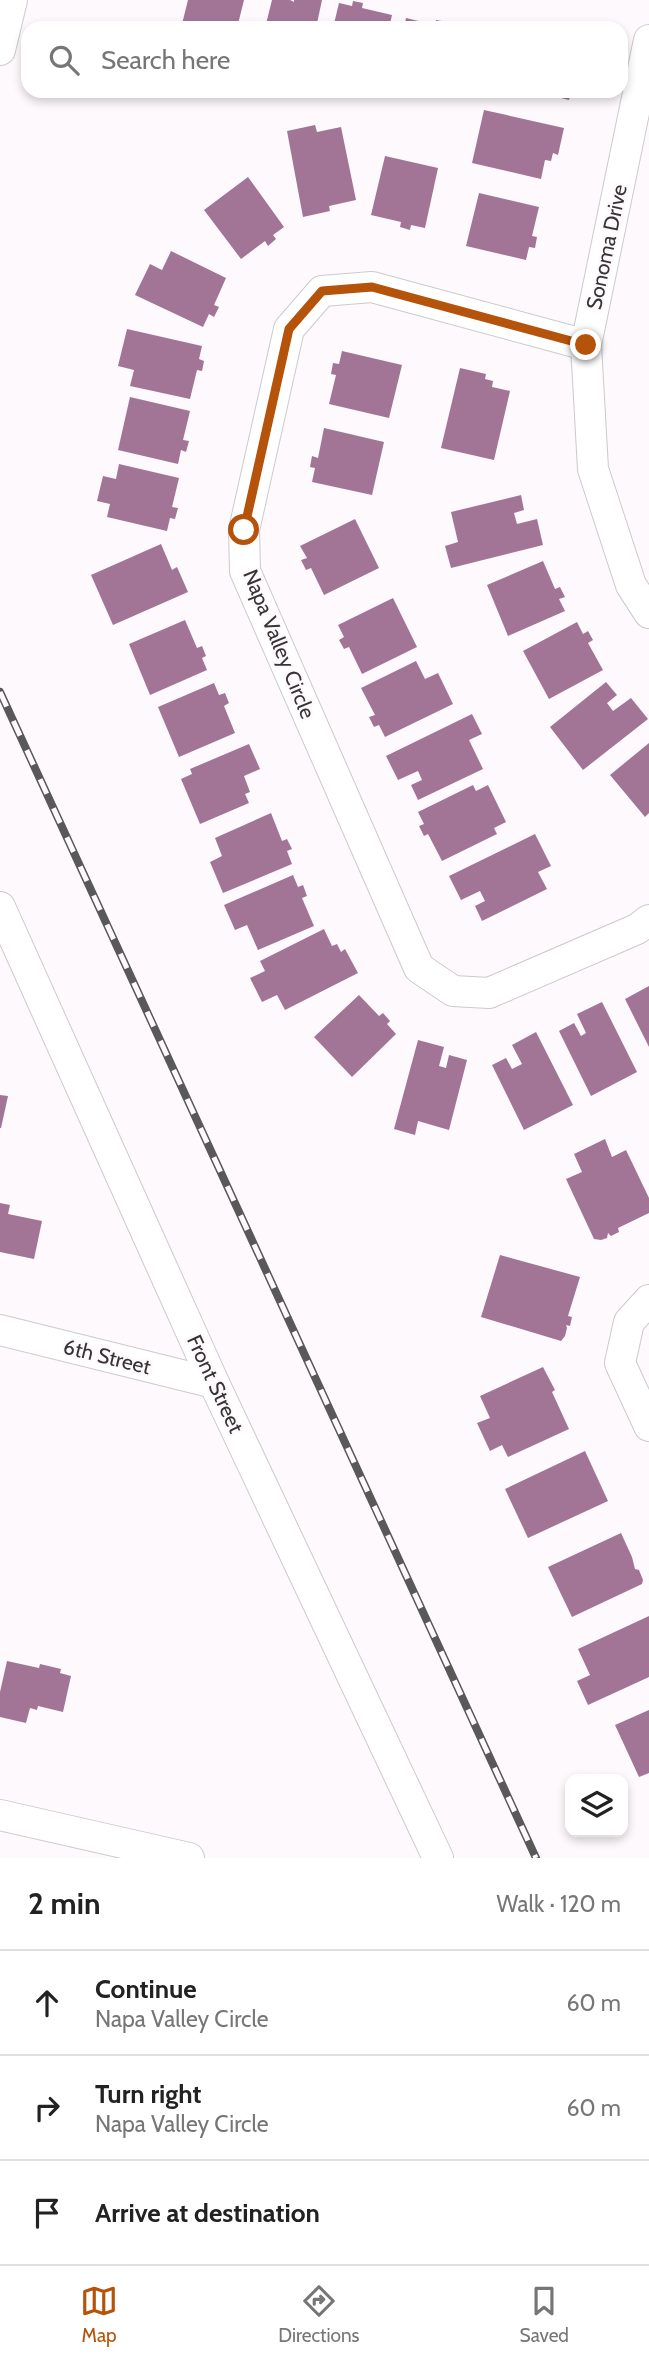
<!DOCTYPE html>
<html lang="en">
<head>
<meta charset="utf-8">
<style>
	body { margin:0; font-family:Cabin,sans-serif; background:#f2f2f2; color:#222 }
	.controls { position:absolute; right:21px; bottom:21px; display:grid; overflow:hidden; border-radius:14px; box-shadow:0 4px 10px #0003 }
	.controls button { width:63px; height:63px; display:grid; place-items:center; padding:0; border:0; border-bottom:2px solid #e0e0e0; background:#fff; color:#222; font:35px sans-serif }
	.stop { position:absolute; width:21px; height:21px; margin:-16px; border:5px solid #b45309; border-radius:50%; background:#fff }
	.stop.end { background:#b45309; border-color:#fff; box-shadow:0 2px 7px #0008 }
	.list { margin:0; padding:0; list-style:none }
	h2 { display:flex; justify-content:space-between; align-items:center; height:91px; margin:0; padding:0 28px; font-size:30px }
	h2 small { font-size:23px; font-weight:400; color:#767676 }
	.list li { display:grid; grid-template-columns:46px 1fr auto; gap:21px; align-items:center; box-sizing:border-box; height:105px; padding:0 28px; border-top:2px solid #e0e0e0 }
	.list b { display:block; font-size:26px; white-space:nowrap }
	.list p { margin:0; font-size:23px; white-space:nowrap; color:#767676 }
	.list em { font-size:23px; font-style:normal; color:#767676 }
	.icon { flex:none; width:38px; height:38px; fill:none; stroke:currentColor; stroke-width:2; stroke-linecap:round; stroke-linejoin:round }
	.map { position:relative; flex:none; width:649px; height:1858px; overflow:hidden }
	.search { position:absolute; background:#fff; box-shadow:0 4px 10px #0003; left:21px; right:21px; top:21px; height:77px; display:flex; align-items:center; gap:18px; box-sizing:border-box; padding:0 24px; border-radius:21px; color:#767676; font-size:26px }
	.sheet { height:406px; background:#fff }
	nav { display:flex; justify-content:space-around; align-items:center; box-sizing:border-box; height:98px; border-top:2px solid #e0e0e0; background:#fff; font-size:19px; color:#767676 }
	nav a { display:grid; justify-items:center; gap:4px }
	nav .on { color:#b45309 }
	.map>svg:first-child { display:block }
	.building { fill:#a27597 }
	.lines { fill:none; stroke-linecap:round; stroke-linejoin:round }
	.minor-casing { stroke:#cdcacc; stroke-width:32 }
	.minor { stroke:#fff; stroke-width:30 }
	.rail-casing { stroke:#5a5959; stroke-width:8 }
	.rail { stroke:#fdf9fc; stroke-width:5; stroke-dasharray:16; stroke-linecap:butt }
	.route { stroke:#b45309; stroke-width:9 }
	.labels { text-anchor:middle; stroke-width:5; stroke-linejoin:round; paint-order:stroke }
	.street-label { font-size:21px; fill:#363535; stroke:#fdf9fc }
</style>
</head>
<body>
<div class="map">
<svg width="649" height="1858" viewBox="0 0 649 1858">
	<rect width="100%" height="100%" fill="#fdf9fc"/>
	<!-- building -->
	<g class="building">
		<polygon points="188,0 244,0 237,28 181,28"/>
		<polygon points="272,0 290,0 294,2 294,0 322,0 316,28 265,28"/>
		<polygon points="353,1 363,3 362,8 392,15 389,28 333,28 339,3 352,6"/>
		<polygon points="406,18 435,25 436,20 447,22 446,28 404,28"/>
		<polygon points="533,91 571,91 569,100"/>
		<polygon points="484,110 564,128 558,155 553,153 551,161 545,160 541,179 472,163"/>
		<polygon points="315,125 317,132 341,127 356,200 329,206 330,211 303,217 287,131"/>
		<polygon points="385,156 438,168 425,228 411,225 410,230 400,227 401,222 371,215"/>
		<polygon points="248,177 284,227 273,235 276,239 268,246 265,241 241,259 204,210"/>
		<polygon points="479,193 539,207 532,236 537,237 535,248 529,247 526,260 466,246"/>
		<polygon points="171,251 226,278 214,305 219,307 214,317 209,314 203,327 135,295 150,264 162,270"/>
		<polygon points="127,329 202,346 199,359 204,361 202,371 197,370 190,399 130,386 134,370 118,366"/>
		<polygon points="342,351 402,365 389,418 329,404 336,375 331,374 333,363 339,364"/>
		<polygon points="460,368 486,374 485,379 493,381 492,387 510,391 494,460 441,448"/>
		<polygon points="130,397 190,411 183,440 189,441 186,452 181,450 178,464 118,450"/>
		<polygon points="324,428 384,442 372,495 312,482 315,468 310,467 312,456 318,458"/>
		<polygon points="119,464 179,478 172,507 178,508 175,519 170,518 167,531 107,517 110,504 97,501 103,476 116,479"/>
		<polygon points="521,495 524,510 514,513 517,524 537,519 543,545 451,568 445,546 458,542 451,512"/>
		<polygon points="355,519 379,568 324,595 311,568 306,570 301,560 307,558 300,546"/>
		<polygon points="161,544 172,570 177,567 188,592 113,625 91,575"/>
		<polygon points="543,561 555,589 560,587 565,597 559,599 565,611 508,636 487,585"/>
		<polygon points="393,598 417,647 362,674 349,647 344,649 339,640 344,637 338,625"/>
		<polygon points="185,620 197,648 202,646 206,656 202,658 207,670 150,695 129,644"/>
		<polygon points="577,622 583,634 588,631 593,640 588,643 603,670 549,699 523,651"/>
		<polygon points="416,661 425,679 438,673 453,704 385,737 379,725 374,727 369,717 375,715 361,688"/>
		<polygon points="606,682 617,695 607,703 613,711 631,698 648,719 583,770 550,727"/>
		<polygon points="214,683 219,695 225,693 229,703 224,706 235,733 179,757 158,707"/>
		<polygon points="472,714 482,734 469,740 483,769 418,800 411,785 422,780 418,771 398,780 386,756"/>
		<polygon points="649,743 649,813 645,817 610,775"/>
		<polygon points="249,744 260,769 244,776 250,792 245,794 249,803 200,824 181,779 192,774 190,769"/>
		<polygon points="473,785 476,791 488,785 506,822 494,828 497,834 442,861 428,834 424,836 419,826 424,824 418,812"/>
		<polygon points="271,813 282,841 287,839 292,849 287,851 292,864 223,893 210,862 222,856 215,838"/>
		<polygon points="535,834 551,866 538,872 547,889 482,921 475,906 485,901 480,891 461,900 449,876"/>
		<polygon points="293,875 298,887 303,885 307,896 302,898 314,926 258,950 247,925 235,930 224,905"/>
		<polygon points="324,929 332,946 337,944 341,952 345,949 358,973 285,1010 277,995 262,1002 250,978 265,971 260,961"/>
		<polygon points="649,986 649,1047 625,999"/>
		<polygon points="359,995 379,1016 383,1013 390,1021 387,1024 396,1034 352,1077 314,1037"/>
		<polygon points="602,1002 637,1072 591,1096 559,1031 574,1023 581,1036 586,1033 577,1014"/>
		<polygon points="536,1032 573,1105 524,1130 492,1065 506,1058 512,1069 522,1064 512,1045"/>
		<polygon points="418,1040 444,1047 439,1066 446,1068 449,1055 467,1060 449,1130 418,1121 415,1135 394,1129"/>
		<polygon points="0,1095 8,1096 1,1128 0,1128"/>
		<polygon points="605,1139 612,1157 626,1150 649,1198 649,1213 618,1228 619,1232 611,1236 608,1233 607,1238 601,1240 594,1239 566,1179 582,1172 574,1154"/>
		<polygon points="0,1203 10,1205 8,1214 42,1221 34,1259 0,1252"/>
		<polygon points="500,1255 580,1277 568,1316 572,1317 570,1326 566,1325 567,1328 565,1336 561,1341 481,1317"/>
		<polygon points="543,1367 555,1390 552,1392 569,1429 508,1457 502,1445 490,1451 477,1423 490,1418 480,1396"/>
		<polygon points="585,1451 608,1501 528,1538 505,1489"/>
		<polygon points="621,1533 632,1557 635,1569 639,1570 643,1580 642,1584 572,1617 548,1567"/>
		<polygon points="649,1616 649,1677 588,1705 577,1681 590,1675 578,1649"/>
		<polygon points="7,1661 39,1668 40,1664 61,1669 60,1673 71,1676 63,1712 38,1706 37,1710 30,1708 26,1723 0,1717 0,1692"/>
		<polygon points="649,1710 649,1773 639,1777 615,1725"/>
	</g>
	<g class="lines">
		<defs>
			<g id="minor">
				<polyline points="649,40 586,345 593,469 631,585 649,613"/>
				<polyline points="0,50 12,0"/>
				<polyline points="586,345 372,287 322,291 289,329 244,530 245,571 419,968 453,991 489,993 637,929 649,920"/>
				<polyline points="0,907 214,1383 438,1858"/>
				<polyline points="649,1300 629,1322 620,1363 649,1426"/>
				<polyline points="0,1330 214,1383"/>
				<polyline points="0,1815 189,1858"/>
			</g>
		</defs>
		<!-- minor casing -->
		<use href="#minor" class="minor-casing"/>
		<!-- minor -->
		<use href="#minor" class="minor"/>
		<defs>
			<polyline id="rail" points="0,692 536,1858"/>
		</defs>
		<!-- rail casing -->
		<use href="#rail" class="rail-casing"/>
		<!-- rail -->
		<use href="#rail" class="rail"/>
	</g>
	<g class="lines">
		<!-- route -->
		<polyline class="route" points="244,530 289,329 322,291 372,287 586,345"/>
	</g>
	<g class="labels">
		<!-- street labels -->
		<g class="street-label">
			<text transform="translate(607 247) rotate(-78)" y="7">Sonoma Drive</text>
			<text transform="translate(279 644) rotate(68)" y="7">Napa Valley Circle</text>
			<text transform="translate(107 1357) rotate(14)" y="7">6th Street</text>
			<text transform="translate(215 1384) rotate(65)" y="7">Front Street</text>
		</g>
	</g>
</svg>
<div class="controls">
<button><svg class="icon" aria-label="layers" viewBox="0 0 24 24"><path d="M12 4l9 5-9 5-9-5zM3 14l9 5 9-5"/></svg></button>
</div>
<div class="stop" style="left:244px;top:530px"></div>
<div class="stop end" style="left:586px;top:345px"></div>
<div class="search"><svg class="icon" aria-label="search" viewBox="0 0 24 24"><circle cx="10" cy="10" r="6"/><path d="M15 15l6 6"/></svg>Search here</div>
</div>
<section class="sheet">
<h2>2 min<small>Walk · 120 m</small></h2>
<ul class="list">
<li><svg class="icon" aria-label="ahead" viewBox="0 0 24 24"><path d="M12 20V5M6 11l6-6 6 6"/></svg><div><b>Continue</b><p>Napa Valley Circle</p></div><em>60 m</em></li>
<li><svg class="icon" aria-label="right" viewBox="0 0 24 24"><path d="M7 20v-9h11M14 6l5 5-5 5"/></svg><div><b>Turn right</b><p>Napa Valley Circle</p></div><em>60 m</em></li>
<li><svg class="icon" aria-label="arrive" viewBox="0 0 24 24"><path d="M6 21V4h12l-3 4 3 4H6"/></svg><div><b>Arrive at destination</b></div></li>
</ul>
</section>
<nav>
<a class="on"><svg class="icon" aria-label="map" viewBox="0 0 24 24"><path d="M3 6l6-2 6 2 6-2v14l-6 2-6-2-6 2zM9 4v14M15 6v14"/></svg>Map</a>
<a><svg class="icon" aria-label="directions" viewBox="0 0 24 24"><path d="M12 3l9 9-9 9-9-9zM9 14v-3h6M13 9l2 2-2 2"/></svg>Directions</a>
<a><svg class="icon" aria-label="saved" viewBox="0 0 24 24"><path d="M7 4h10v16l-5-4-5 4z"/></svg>Saved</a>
</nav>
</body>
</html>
